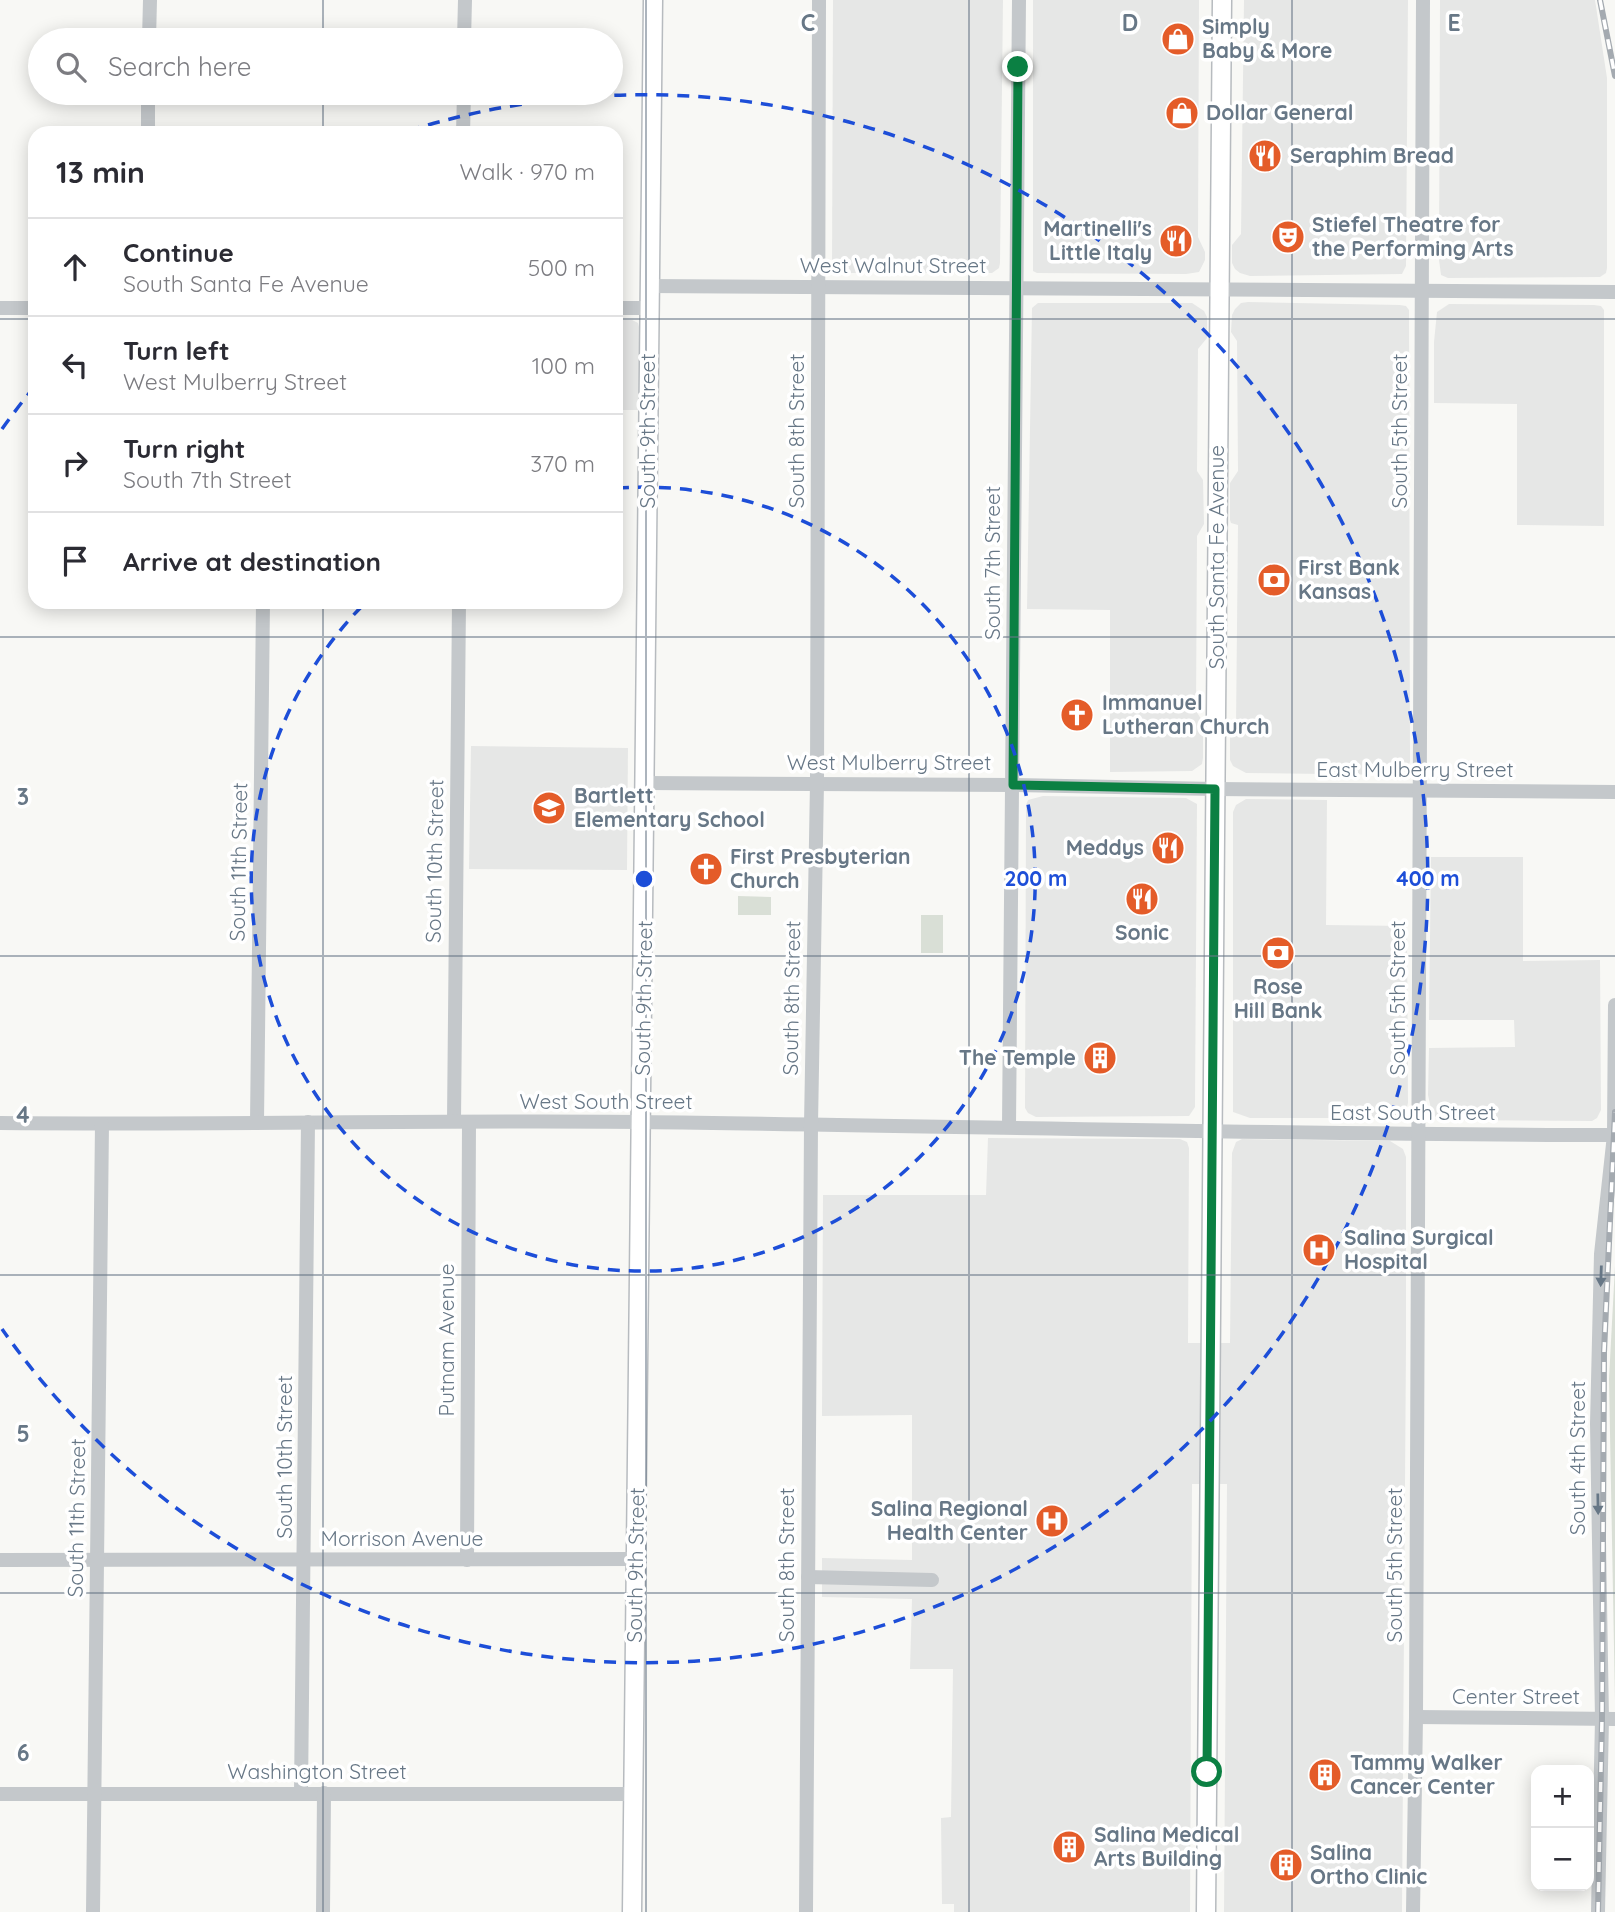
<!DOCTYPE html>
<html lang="en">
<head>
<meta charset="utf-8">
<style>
	body { margin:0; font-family:Quicksand,sans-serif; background:#f2f2f3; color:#2b2b33 }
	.controls { position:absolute; right:21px; bottom:21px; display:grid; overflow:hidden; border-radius:14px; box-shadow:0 4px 18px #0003 }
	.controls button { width:63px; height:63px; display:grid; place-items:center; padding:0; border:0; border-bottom:2px solid #e1e1e2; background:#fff; color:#2b2b33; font:35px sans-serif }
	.stop { position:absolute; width:21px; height:21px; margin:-16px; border:5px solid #0b8043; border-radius:50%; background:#fff }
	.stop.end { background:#0b8043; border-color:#fff; box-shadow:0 2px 7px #0008 }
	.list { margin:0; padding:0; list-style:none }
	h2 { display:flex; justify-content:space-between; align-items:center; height:91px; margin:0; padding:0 28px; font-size:30px }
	h2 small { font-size:23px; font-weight:400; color:#7c7c81 }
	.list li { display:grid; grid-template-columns:46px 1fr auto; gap:21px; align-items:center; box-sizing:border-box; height:98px; padding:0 28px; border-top:2px solid #e1e1e2 }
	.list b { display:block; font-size:26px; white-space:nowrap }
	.list p { margin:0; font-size:23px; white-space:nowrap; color:#7c7c81 }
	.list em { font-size:23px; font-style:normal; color:#7c7c81 }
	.icon { flex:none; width:38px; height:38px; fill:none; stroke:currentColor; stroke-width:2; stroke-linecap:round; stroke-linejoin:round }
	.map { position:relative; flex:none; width:1615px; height:1912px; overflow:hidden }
	.search { position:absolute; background:#fff; box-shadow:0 4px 18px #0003; left:28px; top:28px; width:595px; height:77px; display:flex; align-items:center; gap:18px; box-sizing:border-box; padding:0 24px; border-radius:38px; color:#7c7c81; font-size:26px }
	.panel { position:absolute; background:#fff; box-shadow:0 4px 18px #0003; left:28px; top:126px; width:595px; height:483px; border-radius:21px }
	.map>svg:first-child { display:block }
	.built { fill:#e6e7e6 }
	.green { fill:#d9dfd6 }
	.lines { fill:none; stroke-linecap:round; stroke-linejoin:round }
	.major-casing { stroke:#b7bbbf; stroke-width:21 }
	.minor { stroke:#c4c8cb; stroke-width:14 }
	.major { stroke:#fff; stroke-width:18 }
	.rail-casing { stroke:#a4aab0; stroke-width:6 }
	.rail { stroke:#fff; stroke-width:3.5; stroke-dasharray:10; stroke-linecap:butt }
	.oneway { fill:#677786 }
	.route { stroke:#0b8043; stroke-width:9 }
	.grid { fill:none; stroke:#677786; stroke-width:2; stroke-opacity:0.55 }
	.ring { fill:none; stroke:#1d4ed8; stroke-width:3.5; stroke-dasharray:12 9 }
	.labels { text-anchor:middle; stroke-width:7; stroke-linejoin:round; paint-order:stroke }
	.poi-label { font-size:21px; font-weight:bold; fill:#677786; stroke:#fff; text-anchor:start }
	.street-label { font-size:21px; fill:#677786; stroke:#fff }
	.grid-label { font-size:23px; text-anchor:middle; font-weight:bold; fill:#677786; stroke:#fff; stroke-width:7; stroke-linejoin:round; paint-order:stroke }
	.centre { fill:#1d4ed8; stroke:#fff; stroke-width:3.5 }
	.ring-label { font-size:21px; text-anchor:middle; font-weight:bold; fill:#1d4ed8; stroke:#fff; stroke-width:7; stroke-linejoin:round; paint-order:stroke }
</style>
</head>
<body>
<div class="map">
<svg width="1615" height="1912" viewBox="0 0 1615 1912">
	<rect width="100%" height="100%" fill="#f8f8f5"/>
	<!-- built -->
	<g class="built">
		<polygon points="833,0 1003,0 1000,263 999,268 992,273 844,273 836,270 832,265"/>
		<polygon points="1033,0 1199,0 1198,237 1205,252 1205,260 1199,272 1186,274 1037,273 1033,271"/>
		<polygon points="1244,0 1408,0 1406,266 1402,274 1250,276 1240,273 1235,269 1232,263 1232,245 1241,234"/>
		<polygon points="1440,0 1595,0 1607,78 1607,268 1606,273 1600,277 1448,278 1441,275 1439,260"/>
		<polygon points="1248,302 1400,305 1406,306 1409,310 1410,762 1404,772 1399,775 1246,773 1233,766 1230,760 1230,737 1236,727 1238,525 1231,523 1230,520 1230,483 1238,471 1237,341 1231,332 1232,315 1235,309 1241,303"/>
		<polygon points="1038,303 1192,303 1204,311 1207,317 1207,338 1198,349 1197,471 1203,480 1204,524 1197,536 1196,711 1203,722 1203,758 1202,764 1192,771 1110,772 1110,610 1027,609 1032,308"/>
		<polygon points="1449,304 1594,305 1601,306 1604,310 1604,526 1517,525 1517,404 1434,403 1434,342 1437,312"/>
		<polygon points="616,320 632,320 638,323 642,338 642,410 616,410"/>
		<polygon points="471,746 628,748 627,870 469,869"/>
		<polygon points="1043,796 1186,798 1197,804 1195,1107 1189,1116 1036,1117 1028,1113 1025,1108 1026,805 1028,800"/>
		<polygon points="1246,799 1327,800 1326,925 1407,926 1408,1103 1406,1111 1401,1118 1250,1118 1233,1112 1233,812 1236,805"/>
		<polygon points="1431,857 1523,857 1523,961 1600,960 1601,1110 1597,1118 1592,1121 1445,1120 1437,1118 1432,1113 1428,1095 1429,1048 1515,1047 1514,1020 1429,1020"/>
		<polygon points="988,1138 1180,1139 1187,1142 1189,1148 1188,1343 1230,1343 1232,1153 1236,1142 1242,1139 1390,1141 1403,1149 1406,1157 1406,1344 1402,1912 1224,1912 1227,1484 1192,1484 1190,1912 954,1912 954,1904 942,1904 941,1818 951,1817 953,1669 910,1669 912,1599 822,1597 822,1558 912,1560 912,1415 822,1416 823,1195 986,1195"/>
	</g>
	<!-- green -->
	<g class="green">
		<polygon points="738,896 771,897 771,915 738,915"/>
		<rect x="921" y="915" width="22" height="38"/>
		<polygon points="1615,1266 1615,1701 1609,1379"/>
	</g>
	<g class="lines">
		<defs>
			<g id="major">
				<polyline points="632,1912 653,0"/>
				<polyline points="1206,1912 1222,0"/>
			</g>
		</defs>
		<!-- major casing -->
		<use href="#major" class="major-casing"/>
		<!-- minor -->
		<g class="minor">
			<polyline points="149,40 150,0"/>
			<polyline points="464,40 465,0"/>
			<polyline points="148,133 148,93"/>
			<polyline points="463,133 464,93"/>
			<polyline points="649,286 1615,292"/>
			<polyline points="0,308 35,308"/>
			<polyline points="616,308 649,308"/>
			<polyline points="646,783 1013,785 1215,789 1615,792"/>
			<polyline points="454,1121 459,602"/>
			<polyline points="257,1122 263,602"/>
			<path d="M0,1123C214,1125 427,1120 641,1122C965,1126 1289,1135 1614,1135"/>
			<polyline points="1009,1126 1019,0"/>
			<polyline points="0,1560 636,1559"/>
			<polyline points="467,1560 469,1122"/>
			<polyline points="808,1577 932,1580"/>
			<polyline points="1416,1717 1615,1719"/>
			<polyline points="301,1793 308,1122"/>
			<polyline points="0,1794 634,1794"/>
			<polyline points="93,1912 102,1124"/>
			<polyline points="323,1912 324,1793"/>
			<polyline points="806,1912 811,1125 817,783 819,0"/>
			<polyline points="1413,1912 1416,1717 1423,0"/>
			<polyline points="1598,1912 1602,1719 1597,1424 1601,1254 1614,1135 1615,1005"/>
		</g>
		<!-- major -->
		<use href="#major" class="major"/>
		<defs>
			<g id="rail">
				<polyline points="1600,0 1615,76"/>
				<polyline points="1598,1912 1602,1719 1604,1352 1615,1112"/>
			</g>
		</defs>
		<!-- rail casing -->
		<use href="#rail" class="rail-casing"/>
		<!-- rail -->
		<use href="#rail" class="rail"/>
	</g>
	<!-- one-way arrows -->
	<defs><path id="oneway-solid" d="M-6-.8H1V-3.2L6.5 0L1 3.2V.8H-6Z" transform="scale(1.75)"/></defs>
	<g class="oneway">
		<use href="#oneway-solid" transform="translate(1601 1276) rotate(92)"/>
		<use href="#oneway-solid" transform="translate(1598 1504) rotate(89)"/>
	</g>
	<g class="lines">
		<!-- route -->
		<polyline class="route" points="1018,67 1013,785 1215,789 1207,1772"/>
	</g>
	<!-- grid -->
	<path class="grid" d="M323,0V40M646,0V1912M969,0V1912M1292,0V1912M323,93V133M0,319H35M616,319H1615M323,602V1912M0,637H1615M0,956H1615M0,1275H1615M0,1593H1615"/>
	<!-- distance rings -->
	<g class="ring">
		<path d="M617 488A392 392 0 1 1 364 604"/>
		<path d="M2 429A784 784 0 0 1 35 386M408 131A784 784 0 1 1 2 1329"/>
	</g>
	<!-- icons -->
	<defs>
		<symbol id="shop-disc" viewBox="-11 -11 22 22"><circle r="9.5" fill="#e45c29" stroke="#fff"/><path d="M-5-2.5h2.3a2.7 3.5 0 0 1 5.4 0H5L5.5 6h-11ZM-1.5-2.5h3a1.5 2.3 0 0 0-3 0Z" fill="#fff"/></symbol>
		<symbol id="restaurant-disc" viewBox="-11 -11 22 22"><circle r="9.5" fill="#e45c29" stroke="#fff"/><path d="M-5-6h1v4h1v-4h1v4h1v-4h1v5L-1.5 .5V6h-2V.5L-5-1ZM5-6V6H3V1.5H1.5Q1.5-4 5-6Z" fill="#fff"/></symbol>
		<symbol id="theatre-disc" viewBox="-11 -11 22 22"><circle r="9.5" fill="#e45c29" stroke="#fff"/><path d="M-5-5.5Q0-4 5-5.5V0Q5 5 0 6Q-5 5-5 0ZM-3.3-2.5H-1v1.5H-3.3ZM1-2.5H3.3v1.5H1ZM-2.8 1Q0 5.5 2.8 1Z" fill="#fff"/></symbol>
		<symbol id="bank-disc" viewBox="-11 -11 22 22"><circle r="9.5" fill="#e45c29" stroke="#fff"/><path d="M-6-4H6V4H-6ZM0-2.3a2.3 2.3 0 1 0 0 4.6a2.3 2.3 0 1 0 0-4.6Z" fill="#fff"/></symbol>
		<symbol id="church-disc" viewBox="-11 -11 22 22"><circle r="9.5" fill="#e45c29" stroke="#fff"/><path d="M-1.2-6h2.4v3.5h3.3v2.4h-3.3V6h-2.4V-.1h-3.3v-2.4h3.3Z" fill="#fff"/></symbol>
		<symbol id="school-disc" viewBox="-11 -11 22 22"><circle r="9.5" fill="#e45c29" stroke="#fff"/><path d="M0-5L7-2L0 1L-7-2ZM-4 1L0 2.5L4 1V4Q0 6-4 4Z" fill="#fff"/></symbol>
		<symbol id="building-disc" viewBox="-11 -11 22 22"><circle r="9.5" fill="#e45c29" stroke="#fff"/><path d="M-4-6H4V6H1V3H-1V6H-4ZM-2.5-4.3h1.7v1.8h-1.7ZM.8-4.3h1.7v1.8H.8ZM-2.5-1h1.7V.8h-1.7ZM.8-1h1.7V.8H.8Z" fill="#fff"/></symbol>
		<symbol id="hospital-disc" viewBox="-11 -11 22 22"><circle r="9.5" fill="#e45c29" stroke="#fff"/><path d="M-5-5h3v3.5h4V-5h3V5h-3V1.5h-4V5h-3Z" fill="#fff"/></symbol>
	</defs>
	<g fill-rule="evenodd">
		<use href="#shop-disc" x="1159" y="20" width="38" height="38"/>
		<use href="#shop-disc" x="1163" y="94" width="38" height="38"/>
		<use href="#restaurant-disc" x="1246" y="137" width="38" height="38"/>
		<use href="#theatre-disc" x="1269" y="218" width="38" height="38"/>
		<use href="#restaurant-disc" x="1157" y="222" width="38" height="38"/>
		<use href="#bank-disc" x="1255" y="561" width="38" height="38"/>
		<use href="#church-disc" x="1058" y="696" width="38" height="38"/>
		<use href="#school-disc" x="530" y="789" width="38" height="38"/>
		<use href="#restaurant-disc" x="1149" y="829" width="38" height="38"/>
		<use href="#church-disc" x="687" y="850" width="38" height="38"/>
		<use href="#restaurant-disc" x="1123" y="880" width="38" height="38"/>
		<use href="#bank-disc" x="1259" y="934" width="38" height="38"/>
		<use href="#building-disc" x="1081" y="1039" width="38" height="38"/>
		<use href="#hospital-disc" x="1300" y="1231" width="38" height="38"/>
		<use href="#hospital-disc" x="1033" y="1502" width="38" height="38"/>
		<use href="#building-disc" x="1306" y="1756" width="38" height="38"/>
		<use href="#building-disc" x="1050" y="1828" width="38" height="38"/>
		<use href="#building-disc" x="1267" y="1846" width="38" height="38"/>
	</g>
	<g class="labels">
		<!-- poi labels -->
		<g class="poi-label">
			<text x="1202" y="34">Simply<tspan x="1202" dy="24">Baby &amp; More</tspan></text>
			<text x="1206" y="120">Dollar General</text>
			<text x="1290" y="163">Seraphim Bread</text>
			<text x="1312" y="232">Stiefel Theatre for<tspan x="1312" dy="24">the Performing Arts</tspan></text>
			<text x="1152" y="236" text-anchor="end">Martinelli's<tspan x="1152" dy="24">Little Italy</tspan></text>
			<text x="1298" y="575">First Bank<tspan x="1298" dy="24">Kansas</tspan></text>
			<text x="1102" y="710">Immanuel<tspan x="1102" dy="24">Lutheran Church</tspan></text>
			<text x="574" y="803">Bartlett<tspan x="574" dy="24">Elementary School</tspan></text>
			<text x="1144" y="855" text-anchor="end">Meddys</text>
			<text x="730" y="864">First Presbyterian<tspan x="730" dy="24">Church</tspan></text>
			<text x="1142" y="940" text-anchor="middle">Sonic</text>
			<text x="1278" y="994" text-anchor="middle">Rose<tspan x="1278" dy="24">Hill Bank</tspan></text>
			<text x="1076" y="1065" text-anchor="end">The Temple</text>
			<text x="1344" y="1245">Salina Surgical<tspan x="1344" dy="24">Hospital</tspan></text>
			<text x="1028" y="1516" text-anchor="end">Salina Regional<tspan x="1028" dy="24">Health Center</tspan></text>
			<text x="1350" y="1770">Tammy Walker<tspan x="1350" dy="24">Cancer Center</tspan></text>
			<text x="1094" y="1842">Salina Medical<tspan x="1094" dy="24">Arts Building</tspan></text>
			<text x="1310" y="1860">Salina<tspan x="1310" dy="24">Ortho Clinic</tspan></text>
		</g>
		<!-- street labels -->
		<g class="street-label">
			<text x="893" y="273">West Walnut Street</text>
			<text transform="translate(648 431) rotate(-90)" y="7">South 9th Street</text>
			<text transform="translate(797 431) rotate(-90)" y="7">South 8th Street</text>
			<text transform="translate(1400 431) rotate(-90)" y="7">South 5th Street</text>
			<text transform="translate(1217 557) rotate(-90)" y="7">South Santa Fe Avenue</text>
			<text transform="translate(993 563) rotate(-90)" y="7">South 7th Street</text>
			<text x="889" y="770">West Mulberry Street</text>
			<text x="1415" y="777">East Mulberry Street</text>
			<text transform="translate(435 861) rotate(-89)" y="7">South 10th Street</text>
			<text transform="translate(239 862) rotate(-89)" y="7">South 11th Street</text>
			<text transform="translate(644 998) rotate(-89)" y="7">South 9th Street</text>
			<text transform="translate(792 998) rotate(-89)" y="7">South 8th Street</text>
			<text transform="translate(1398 998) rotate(-90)" y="7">South 5th Street</text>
			<text x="606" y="1109">West South Street</text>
			<text x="1413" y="1120">East South Street</text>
			<text transform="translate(447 1340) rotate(-90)" y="7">Putnam Avenue</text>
			<text transform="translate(285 1457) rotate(-90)" y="7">South 10th Street</text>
			<text transform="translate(1578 1458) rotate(-90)" y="7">South 4th Street</text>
			<text transform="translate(77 1518) rotate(-89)" y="7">South 11th Street</text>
			<text x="402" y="1546">Morrison Avenue</text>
			<text transform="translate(636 1565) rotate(-89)" y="7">South 9th Street</text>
			<text transform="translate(787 1565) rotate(-90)" y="7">South 8th Street</text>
			<text transform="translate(1395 1565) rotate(-90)" y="7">South 5th Street</text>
			<text x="1516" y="1704">Center Street</text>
			<text x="317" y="1779">Washington Street</text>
		</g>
	</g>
	<g class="grid-label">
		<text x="808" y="31">C</text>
		<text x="1130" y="31">D</text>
		<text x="1454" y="31">E</text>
		<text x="23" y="805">3</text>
		<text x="23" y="1123">4</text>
		<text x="23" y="1442">5</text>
		<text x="23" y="1761">6</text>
	</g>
	<circle cx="644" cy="879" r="10" class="centre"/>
	<g class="ring-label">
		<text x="1036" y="886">200 m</text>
		<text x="1428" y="886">400 m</text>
	</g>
</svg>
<div class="controls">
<button>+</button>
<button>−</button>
</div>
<div class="stop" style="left:1207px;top:1772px"></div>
<div class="stop end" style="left:1018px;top:67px"></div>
<div class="search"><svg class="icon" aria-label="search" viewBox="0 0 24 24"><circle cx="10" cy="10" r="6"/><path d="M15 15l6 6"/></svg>Search here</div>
<section class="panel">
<h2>13 min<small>Walk · 970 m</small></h2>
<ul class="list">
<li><svg class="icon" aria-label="ahead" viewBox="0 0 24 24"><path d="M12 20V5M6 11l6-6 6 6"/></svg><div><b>Continue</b><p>South Santa Fe Avenue</p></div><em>500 m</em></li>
<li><svg class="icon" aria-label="left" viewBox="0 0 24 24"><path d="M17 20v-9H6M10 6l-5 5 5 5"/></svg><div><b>Turn left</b><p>West Mulberry Street</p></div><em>100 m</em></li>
<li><svg class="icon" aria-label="right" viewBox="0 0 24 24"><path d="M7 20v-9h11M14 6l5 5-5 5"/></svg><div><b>Turn right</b><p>South 7th Street</p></div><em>370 m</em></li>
<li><svg class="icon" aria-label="arrive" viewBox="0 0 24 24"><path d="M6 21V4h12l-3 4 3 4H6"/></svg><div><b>Arrive at destination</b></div></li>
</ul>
</section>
</div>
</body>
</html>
